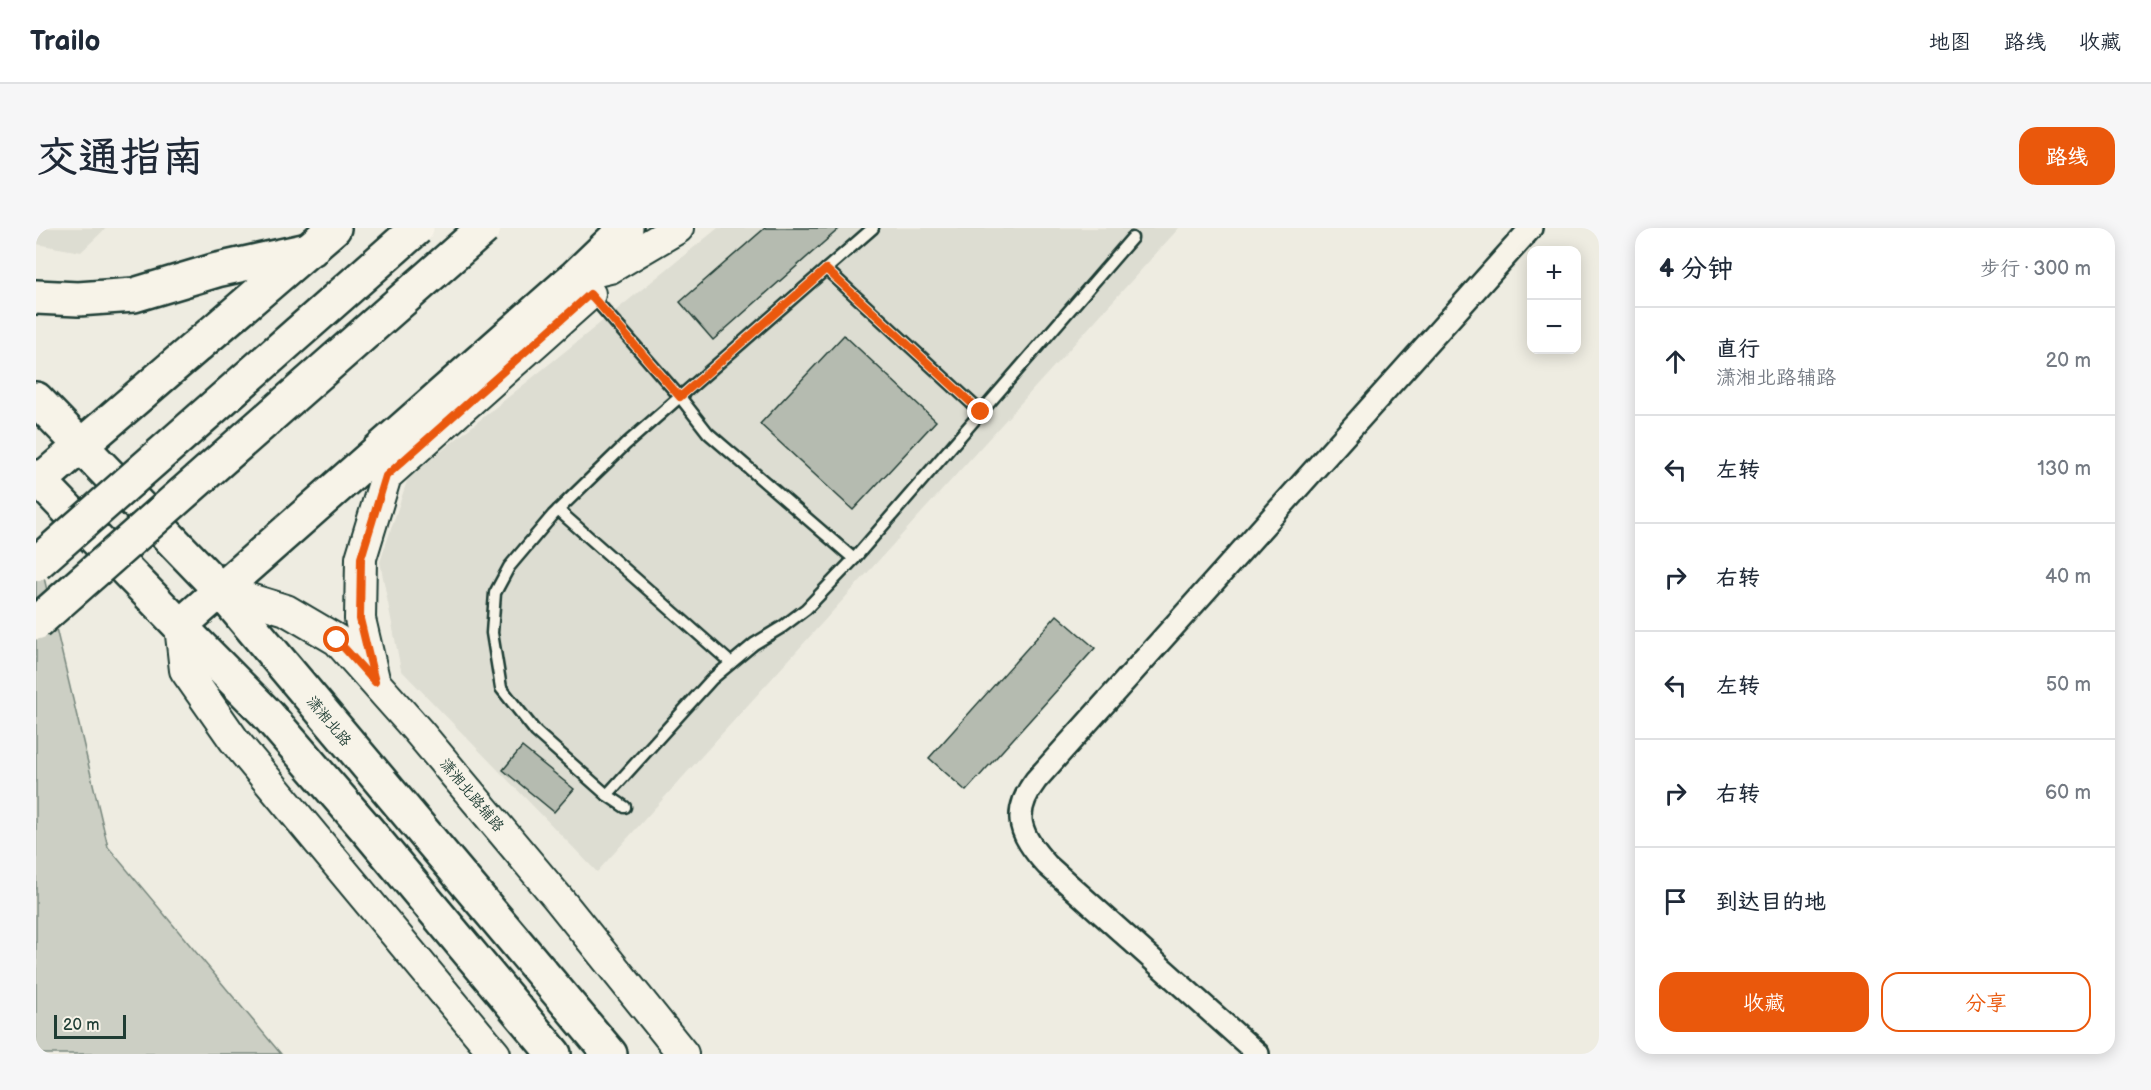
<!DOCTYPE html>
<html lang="zh">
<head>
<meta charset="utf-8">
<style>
	body { margin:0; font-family:"Balsamiq Sans","LXGW WenKai TC",sans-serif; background:#f6f6f7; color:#1f2937 }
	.controls { position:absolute; right:18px; top:18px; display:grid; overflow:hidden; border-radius:12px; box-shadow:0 3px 15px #0003 }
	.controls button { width:54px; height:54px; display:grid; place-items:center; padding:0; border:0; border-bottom:2px solid #e0e1e3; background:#fff; color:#1f2937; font:30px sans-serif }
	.scale { position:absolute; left:18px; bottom:15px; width:72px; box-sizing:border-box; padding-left:6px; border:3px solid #1f3d34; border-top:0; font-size:16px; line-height:21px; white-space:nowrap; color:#1f3d34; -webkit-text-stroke:4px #f7f3e8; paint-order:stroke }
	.stop { position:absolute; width:18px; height:18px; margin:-14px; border:4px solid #ea580c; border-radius:50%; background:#fff }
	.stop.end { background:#ea580c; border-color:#fff; box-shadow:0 2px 6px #0008 }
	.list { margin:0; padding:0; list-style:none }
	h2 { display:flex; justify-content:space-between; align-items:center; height:78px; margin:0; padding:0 24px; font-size:26px }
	h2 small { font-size:20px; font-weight:400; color:#747a83 }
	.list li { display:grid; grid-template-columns:39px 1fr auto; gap:18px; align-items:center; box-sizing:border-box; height:108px; padding:0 24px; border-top:2px solid #e0e1e3 }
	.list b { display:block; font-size:22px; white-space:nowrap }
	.list p { margin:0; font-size:20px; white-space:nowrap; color:#747a83 }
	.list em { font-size:20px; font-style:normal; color:#747a83 }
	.actions { display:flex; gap:12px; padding:18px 24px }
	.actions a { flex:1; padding:14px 0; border:2px solid #ea580c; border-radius:18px; text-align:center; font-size:21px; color:#ea580c }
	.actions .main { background:#ea580c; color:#fff }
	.icon { flex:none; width:33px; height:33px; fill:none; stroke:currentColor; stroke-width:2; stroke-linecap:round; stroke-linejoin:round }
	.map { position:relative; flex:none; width:1563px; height:826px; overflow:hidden; border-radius:18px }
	header { display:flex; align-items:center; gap:36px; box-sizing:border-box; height:84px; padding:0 30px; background:#fff; border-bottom:2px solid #e0e1e3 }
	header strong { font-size:28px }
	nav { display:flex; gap:33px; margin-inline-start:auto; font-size:21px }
	.intro { display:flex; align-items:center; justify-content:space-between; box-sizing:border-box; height:144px; padding:0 36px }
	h1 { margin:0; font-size:42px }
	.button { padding:15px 27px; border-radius:18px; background:#ea580c; color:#fff; font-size:21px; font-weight:700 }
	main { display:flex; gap:36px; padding:0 36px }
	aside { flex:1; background:#fff; border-radius:18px; box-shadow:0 3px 15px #0003 }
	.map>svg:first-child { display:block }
	.built { fill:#ddddd2 }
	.green { fill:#cccfc4; stroke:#76867c; stroke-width:1.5 }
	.building { fill:#b5bbb0; stroke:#1f3d34; stroke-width:1.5 }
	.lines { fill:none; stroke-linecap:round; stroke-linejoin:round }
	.lane-casing { stroke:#1f3d34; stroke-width:15 }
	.street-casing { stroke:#1f3d34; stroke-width:26 }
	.secondary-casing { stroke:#1f3d34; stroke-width:34 }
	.primary-casing { stroke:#1f3d34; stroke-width:38 }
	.highway-casing { stroke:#1f3d34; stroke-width:38 }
	.lane { stroke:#f7f3e8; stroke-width:10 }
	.street { stroke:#f7f3e8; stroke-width:21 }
	.secondary { stroke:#f7f3e8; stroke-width:30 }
	.primary { stroke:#f7f3e8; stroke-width:33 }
	.highway { stroke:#f7f3e8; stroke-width:33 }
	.highway-bridge-casing { stroke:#1f3d34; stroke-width:38; stroke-linecap:butt }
	.highway-bridge { stroke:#f7f3e8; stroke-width:33 }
	.route { stroke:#ea580c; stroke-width:8 }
	.labels { text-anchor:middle; stroke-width:5; stroke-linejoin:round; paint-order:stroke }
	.street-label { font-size:15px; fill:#1f3d34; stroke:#f7f3e8 }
</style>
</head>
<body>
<header>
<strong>Trailo</strong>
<nav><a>地图</a><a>路线</a><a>收藏</a></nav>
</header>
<div class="intro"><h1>交通指南</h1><a class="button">路线</a></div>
<main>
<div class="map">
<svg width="1563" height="826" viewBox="0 0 1563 826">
	<rect width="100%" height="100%" fill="#eeece1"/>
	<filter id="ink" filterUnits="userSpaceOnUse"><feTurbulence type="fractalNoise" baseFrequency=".0167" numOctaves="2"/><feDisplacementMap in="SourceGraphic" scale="12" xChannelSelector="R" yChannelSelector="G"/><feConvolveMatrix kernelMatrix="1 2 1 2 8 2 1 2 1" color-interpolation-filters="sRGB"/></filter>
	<g filter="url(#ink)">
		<!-- built -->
		<g class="built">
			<polygon points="0,0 70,0 45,24 0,16"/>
			<polygon points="682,0 1143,0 561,644 365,442 344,334 372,250"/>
		</g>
		<!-- green -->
		<polygon class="green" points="0,316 72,619 245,826 0,826"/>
		<!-- building -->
		<g class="building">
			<polygon points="729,0 804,0 677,112 644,74"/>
			<polygon points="808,107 900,193 817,282 724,196"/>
			<polygon points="1021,387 1059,420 930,563 893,530"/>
			<polygon points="486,519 538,561 518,584 467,542"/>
		</g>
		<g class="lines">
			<defs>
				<g id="lane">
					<polyline points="790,41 945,184"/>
					<polyline points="555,67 644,169 672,205 818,331"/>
					<polyline points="522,282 695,435"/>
					<polyline points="571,567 676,451 718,416 746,399 770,381 818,331 1096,10"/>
					<polyline points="589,579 571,567 500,504 465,460 456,405 459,365 473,339 517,287 590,216 837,0"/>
				</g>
				<path id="street" d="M1222,826L1011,637C984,608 974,586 1000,552L1495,0"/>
				<g id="secondary">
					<polyline points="540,48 574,40 642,0"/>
					<polyline points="184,362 250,382 301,412 382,503 521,669 647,826"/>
					<polyline points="144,398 149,442 198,512 459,826"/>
					<polyline points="338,451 324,391 325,330 350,248 554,66"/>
				</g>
				<g id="primary">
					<polyline points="0,69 42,71 98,67 181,42 276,21"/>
					<polyline points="0,171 184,362"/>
					<polyline points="0,249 144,398"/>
				</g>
				<g id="highway">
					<polyline points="4,253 298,0"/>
					<polyline points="184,362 574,826"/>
					<polyline points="518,826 332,603 231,486 144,398 540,48 590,0"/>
				</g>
			</defs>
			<!-- lane casing -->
			<use href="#lane" class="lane-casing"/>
			<!-- street casing -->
			<use href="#street" class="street-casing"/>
			<!-- secondary casing -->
			<use href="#secondary" class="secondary-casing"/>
			<!-- primary casing -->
			<use href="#primary" class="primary-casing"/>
			<!-- highway casing -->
			<use href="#highway" class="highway-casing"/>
			<!-- lane -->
			<use href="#lane" class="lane"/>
			<!-- street -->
			<use href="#street" class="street"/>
			<!-- secondary -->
			<use href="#secondary" class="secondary"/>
			<!-- primary -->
			<use href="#primary" class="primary"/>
			<!-- highway -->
			<use href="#highway" class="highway"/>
			<defs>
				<g id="highway-bridge">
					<polyline points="0,336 381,0"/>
					<polyline points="0,395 448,0"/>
				</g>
			</defs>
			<!-- highway-bridge casing -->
			<use href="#highway-bridge" class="highway-bridge-casing"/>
			<!-- highway-bridge -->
			<use href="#highway-bridge" class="highway-bridge"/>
		</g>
	</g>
	<g class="lines" filter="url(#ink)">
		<!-- route -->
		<polyline class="route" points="301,412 339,454 324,391 325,330 350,248 554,66 644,169 790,41 945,184"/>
	</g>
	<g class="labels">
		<!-- street labels -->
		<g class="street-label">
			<text transform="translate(293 493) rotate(50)" y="5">潇湘北路</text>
			<text transform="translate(436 567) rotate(50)" y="5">潇湘北路辅路</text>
		</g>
	</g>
</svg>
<div class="controls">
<button>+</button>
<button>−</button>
</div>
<div class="scale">20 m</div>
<div class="stop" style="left:301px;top:412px"></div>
<div class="stop end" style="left:945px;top:184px"></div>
</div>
<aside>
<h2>4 分钟<small>步行 · 300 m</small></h2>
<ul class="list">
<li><svg class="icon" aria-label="ahead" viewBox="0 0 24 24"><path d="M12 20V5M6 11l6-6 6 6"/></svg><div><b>直行</b><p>潇湘北路辅路</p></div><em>20 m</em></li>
<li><svg class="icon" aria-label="left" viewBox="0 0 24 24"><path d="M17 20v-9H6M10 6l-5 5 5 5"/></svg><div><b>左转</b></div><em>130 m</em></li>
<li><svg class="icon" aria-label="right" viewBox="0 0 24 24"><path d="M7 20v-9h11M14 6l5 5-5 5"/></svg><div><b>右转</b></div><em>40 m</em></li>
<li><svg class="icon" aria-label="left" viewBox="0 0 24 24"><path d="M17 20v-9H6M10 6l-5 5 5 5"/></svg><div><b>左转</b></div><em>50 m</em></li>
<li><svg class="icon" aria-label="right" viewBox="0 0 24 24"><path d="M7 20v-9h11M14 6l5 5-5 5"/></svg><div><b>右转</b></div><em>60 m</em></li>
<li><svg class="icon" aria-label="arrive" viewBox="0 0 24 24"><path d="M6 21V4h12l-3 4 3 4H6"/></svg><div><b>到达目的地</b></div></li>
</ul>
<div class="actions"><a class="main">收藏</a><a>分享</a></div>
</aside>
</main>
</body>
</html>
